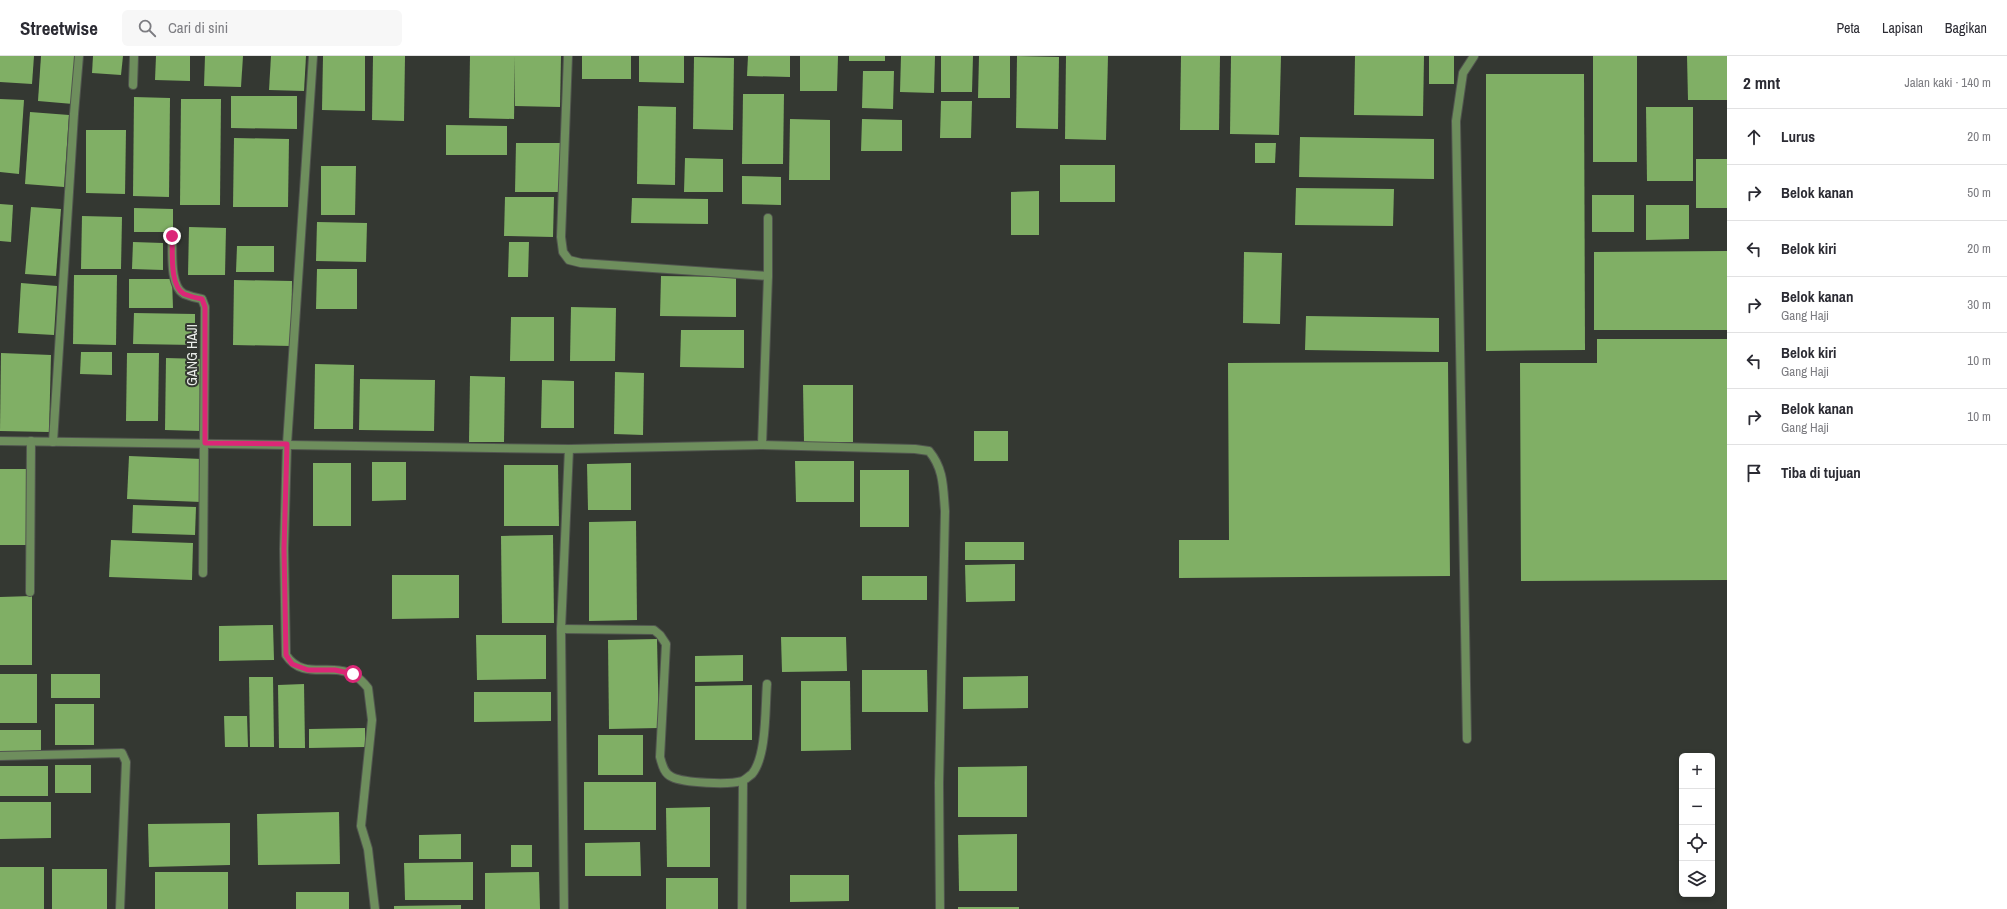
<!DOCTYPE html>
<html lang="id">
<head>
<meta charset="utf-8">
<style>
	body { margin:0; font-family:"Archivo Narrow",sans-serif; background:#f7f7f7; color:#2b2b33 }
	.controls { position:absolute; right:12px; bottom:12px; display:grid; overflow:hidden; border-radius:6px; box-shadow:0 2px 6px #0003 }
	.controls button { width:36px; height:36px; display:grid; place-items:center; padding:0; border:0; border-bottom:1px solid #e1e1e2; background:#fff; color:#2b2b33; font:20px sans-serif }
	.stop { position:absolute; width:12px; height:12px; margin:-9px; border:3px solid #db2777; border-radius:50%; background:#fff }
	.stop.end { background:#db2777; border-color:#fff; box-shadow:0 1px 4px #0008 }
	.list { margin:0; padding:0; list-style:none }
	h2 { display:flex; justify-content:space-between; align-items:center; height:52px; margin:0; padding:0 16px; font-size:17px }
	h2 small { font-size:13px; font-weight:400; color:#7c7c81 }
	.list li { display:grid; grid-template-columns:26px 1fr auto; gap:12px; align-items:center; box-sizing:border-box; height:56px; padding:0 16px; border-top:1px solid #e1e1e2 }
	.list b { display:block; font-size:15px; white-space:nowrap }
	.list p { margin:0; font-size:13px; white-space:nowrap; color:#7c7c81 }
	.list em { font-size:13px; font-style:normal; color:#7c7c81 }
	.icon { flex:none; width:22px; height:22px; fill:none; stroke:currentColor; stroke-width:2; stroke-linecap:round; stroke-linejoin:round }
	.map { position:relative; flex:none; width:1727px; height:853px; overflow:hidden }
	header { display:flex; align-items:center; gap:24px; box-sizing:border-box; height:56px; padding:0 20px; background:#fff; border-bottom:1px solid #e1e1e2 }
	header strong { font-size:19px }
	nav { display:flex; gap:22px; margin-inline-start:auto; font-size:14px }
	.search { width:280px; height:36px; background:#f7f7f7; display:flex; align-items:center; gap:10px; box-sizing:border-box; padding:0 14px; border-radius:6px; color:#7c7c81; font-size:15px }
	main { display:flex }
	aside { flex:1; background:#fff }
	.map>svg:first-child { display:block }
	.building { fill:#80af65 }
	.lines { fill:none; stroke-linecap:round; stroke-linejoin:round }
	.lane-casing { stroke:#51554f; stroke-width:10 }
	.street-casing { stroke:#51554f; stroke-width:10 }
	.lane { stroke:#6e8e5d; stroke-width:8 }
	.street { stroke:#6e8e5d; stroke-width:8 }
	.route { stroke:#db2777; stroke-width:5 }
	.labels { text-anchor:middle; stroke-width:4; stroke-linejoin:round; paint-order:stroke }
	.street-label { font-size:14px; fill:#e9ece8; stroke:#343832 }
</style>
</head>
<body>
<header>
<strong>Streetwise</strong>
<div class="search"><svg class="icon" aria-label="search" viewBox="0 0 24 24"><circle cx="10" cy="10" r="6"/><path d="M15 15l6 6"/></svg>Cari di sini</div>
<nav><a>Peta</a><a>Lapisan</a><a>Bagikan</a></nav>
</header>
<main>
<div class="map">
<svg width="1727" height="853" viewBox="0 0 1727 853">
	<rect width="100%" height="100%" fill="#343832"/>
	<!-- building -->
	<g class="building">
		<polygon points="0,0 34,0 32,28 0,26"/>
		<polygon points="41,0 77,0 73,48 38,45"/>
		<polygon points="93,0 123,0 121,19 92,17"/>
		<polygon points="156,0 190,0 190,25 155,24"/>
		<polygon points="205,0 243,0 241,31 204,30"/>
		<polygon points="271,0 306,0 304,35 269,34"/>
		<polygon points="323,0 365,0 365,55 322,54"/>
		<polygon points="373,0 405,0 404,65 372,64"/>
		<polygon points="470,0 515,0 514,63 469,62"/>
		<polygon points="515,0 561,0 560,51 515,50"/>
		<rect x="582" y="0" width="49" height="23"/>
		<polygon points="639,0 684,0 684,27 639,26"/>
		<polygon points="748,0 790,0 790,21 747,20"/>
		<polygon points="800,0 838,0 837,35 800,35"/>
		<rect x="849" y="0" width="36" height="5"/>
		<polygon points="901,0 935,0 934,37 900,36"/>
		<polygon points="941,0 973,0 972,36 941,36"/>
		<polygon points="979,0 1010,0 1010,42 978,42"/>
		<polygon points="1017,0 1059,1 1058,73 1016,72"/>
		<polygon points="1066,0 1108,0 1106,84 1065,83"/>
		<polygon points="1181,0 1220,0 1219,74 1180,74"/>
		<polygon points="1231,0 1281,0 1279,79 1230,78"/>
		<polygon points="1355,0 1424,0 1423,60 1354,59"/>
		<rect x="1429" y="0" width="25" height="28"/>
		<rect x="1593" y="0" width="44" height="106"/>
		<polygon points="1687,0 1727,0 1727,44 1688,44"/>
		<polygon points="694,1 734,2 733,74 693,73"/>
		<polygon points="863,15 894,15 893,53 862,52"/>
		<polygon points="1486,18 1584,18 1585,294 1486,295"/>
		<polygon points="743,38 784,38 783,108 742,108"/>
		<polygon points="231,40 297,40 297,73 231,72"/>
		<polygon points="134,41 170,42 169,141 133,140"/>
		<polygon points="0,43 24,44 19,118 0,116"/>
		<polygon points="181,43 221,43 220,149 180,149"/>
		<polygon points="941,45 972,45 971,82 940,82"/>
		<polygon points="638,50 676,51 675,129 637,128"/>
		<polygon points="1646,51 1693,51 1693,125 1647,125"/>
		<polygon points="30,56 69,59 64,131 25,128"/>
		<polygon points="790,63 830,64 830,124 789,124"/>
		<polygon points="862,63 902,64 902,95 861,95"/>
		<polygon points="446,69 507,70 507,99 446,99"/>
		<polygon points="86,74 126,74 125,138 86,137"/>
		<polygon points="1300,81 1434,83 1434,123 1299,121"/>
		<polygon points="234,82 289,83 288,151 233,151"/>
		<polygon points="516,87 560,87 560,136 515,136"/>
		<polygon points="1255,87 1276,87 1275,107 1255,107"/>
		<polygon points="685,102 723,103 723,136 684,136"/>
		<rect x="1696" y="103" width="31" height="49"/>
		<rect x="1060" y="109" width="55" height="37"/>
		<polygon points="321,110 356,110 355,159 321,159"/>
		<polygon points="742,120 781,121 781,149 742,148"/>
		<polygon points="1296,132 1394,133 1393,170 1295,169"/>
		<polygon points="1039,135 1039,179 1011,179 1011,136"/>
		<rect x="1592" y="139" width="42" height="37"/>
		<polygon points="505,141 554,141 553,181 504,180"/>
		<polygon points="632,142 708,143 708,168 631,167"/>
		<polygon points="0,148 13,149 11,186 0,185"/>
		<polygon points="1646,149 1689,149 1689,183 1646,184"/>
		<polygon points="31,151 61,153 56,220 25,218"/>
		<polygon points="134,152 173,153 173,176 134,176"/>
		<polygon points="82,160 122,161 121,213 81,213"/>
		<polygon points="317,166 367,167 366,206 316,205"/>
		<polygon points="189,171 226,172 225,219 188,219"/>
		<polygon points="133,186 163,187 163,214 132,213"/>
		<polygon points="509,186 529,186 528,221 508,221"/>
		<polygon points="237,190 274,190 274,216 236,216"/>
		<polygon points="1727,195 1727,274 1594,274 1594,196"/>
		<polygon points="1244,196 1282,197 1280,268 1243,267"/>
		<polygon points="317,213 357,213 357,253 316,253"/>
		<polygon points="74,219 117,219 116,289 73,288"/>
		<polygon points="661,220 736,221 736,261 660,260"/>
		<polygon points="129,223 172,223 173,252 129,252"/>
		<polygon points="234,224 292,225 291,290 233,289"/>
		<polygon points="21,227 57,230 54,279 18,277"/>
		<polygon points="571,251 616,252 615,305 570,305"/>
		<polygon points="134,257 195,258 195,289 133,288"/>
		<polygon points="1306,260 1439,262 1439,296 1305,294"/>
		<polygon points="511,261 554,261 554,305 510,305"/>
		<polygon points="681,274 744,274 744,312 680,311"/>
		<polygon points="1597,283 1727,283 1727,524 1521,525 1520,307 1597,307"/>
		<polygon points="81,296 112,296 112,319 80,318"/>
		<polygon points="1,297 51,299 49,376 0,375"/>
		<polygon points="127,297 159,297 158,365 126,365"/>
		<polygon points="166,302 202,303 201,375 165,374"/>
		<polygon points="1448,306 1450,520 1179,522 1179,484 1229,484 1228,307"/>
		<polygon points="315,308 354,309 353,373 314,373"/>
		<polygon points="615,316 644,317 643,379 614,378"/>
		<polygon points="470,320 505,321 504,386 469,386"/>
		<polygon points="360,323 435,324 434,375 359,374"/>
		<polygon points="542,324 574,325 574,372 541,372"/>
		<polygon points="803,329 853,329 853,386 804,386"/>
		<rect x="974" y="375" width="34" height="30"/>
		<polygon points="129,400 202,403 201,446 127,443"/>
		<polygon points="795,405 854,405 854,446 796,446"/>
		<polygon points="372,406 406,406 406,444 372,445"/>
		<rect x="313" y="407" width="38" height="63"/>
		<polygon points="631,407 631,454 588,454 587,408"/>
		<polygon points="504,409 558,409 559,470 504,470"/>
		<rect x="0" y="413" width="27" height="76"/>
		<rect x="860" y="414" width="49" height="57"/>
		<polygon points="133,449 196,451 195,479 132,477"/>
		<polygon points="636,465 637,564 589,565 589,466"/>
		<polygon points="553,479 554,567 502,567 501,480"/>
		<polygon points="111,484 193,487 192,524 109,521"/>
		<rect x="965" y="486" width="59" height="18"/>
		<polygon points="1015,508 1015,545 966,546 965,509"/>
		<polygon points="392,519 459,519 459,562 392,563"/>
		<rect x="862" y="520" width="65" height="24"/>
		<polygon points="32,540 32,609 0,609 0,541"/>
		<polygon points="273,569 274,604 219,605 219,570"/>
		<polygon points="476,579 546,579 546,623 477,624"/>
		<polygon points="781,581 846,581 847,615 782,616"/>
		<polygon points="657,583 659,672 609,673 608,584"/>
		<polygon points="743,599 743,625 695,626 695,600"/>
		<polygon points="862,614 927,614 928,656 862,656"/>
		<rect x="0" y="618" width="37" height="49"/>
		<rect x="51" y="618" width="49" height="24"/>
		<polygon points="1028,620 1028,652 963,653 963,621"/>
		<polygon points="249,621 273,621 274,691 250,691"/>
		<polygon points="801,625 850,625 851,694 801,695"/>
		<polygon points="304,628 305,692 279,692 278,629"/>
		<polygon points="752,629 752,684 695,684 695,630"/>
		<polygon points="474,636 551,636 551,665 474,666"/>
		<rect x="55" y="648" width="39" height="41"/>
		<polygon points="224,660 247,660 248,691 225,691"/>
		<polygon points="365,672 365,691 309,692 309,673"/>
		<rect x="0" y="674" width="41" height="22"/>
		<rect x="598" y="679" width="45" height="40"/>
		<rect x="55" y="709" width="36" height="28"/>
		<rect x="0" y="710" width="48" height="30"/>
		<polygon points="1027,710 1027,761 958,761 958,711"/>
		<rect x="584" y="726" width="72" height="48"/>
		<polygon points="0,746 51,746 51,782 0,783"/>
		<polygon points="710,751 710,811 667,811 666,752"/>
		<polygon points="339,756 340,808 258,809 257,758"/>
		<polygon points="230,767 230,809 149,811 148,768"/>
		<polygon points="461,778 461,803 419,803 419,779"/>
		<polygon points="1017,778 1017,835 959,835 958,779"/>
		<polygon points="640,786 641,820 585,820 585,787"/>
		<rect x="511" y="789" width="21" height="22"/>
		<polygon points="473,806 473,844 405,844 404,807"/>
		<rect x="0" y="811" width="44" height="42"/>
		<rect x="52" y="813" width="55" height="40"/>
		<rect x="155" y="816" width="73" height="37"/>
		<polygon points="539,816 540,853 485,853 485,817"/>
		<polygon points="790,819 849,819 849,845 790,846"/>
		<rect x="666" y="822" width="52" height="31"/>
		<rect x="296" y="836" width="53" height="17"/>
		<polygon points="461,849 461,853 394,853 394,850"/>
		<rect x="958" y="851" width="61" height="2"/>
	</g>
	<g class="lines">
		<defs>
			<polyline id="lane" points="1467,683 1456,65 1463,17 1474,0"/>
			<g id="street">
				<path d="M313,0L287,388L284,493L286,599C303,625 331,606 354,619C359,622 364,627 368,632L372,664L361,770L368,793L375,853"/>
				<polyline points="568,0 561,181 563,196 569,204 581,207 768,220"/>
				<polyline points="133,29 134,0"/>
				<path d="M172,180C173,194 169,230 184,238C189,240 196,242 202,243L205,251L203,517"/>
				<path d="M0,385L569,393L762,389L915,393L929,395C944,413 943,431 945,455L939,727L940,853"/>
				<polyline points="53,386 74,58 79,0"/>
				<polyline points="762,389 768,220 768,162"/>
				<polyline points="30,536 31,385"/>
				<path d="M561,573L654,574L660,579L666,588L660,701C662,708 664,718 672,721C684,727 729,729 742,725C745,724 749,720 752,718C767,700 765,651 767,628"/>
				<polyline points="0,700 122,697 126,706 120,853"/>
				<polyline points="564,853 561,573 569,393"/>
				<polyline points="742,853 743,725"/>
			</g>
		</defs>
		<!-- lane casing -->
		<use href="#lane" class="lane-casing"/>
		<!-- street casing -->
		<use href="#street" class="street-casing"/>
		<!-- lane -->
		<use href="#lane" class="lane"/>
		<!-- street -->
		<use href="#street" class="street"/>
	</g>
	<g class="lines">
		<!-- route -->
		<path class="route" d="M172,180C173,194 169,230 184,238C189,240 196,242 202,243L205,251V387L287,388L284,493L286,599L292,608L308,614H335L353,618"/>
	</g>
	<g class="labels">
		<!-- street labels -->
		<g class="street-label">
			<text transform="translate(192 299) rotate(-90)" y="5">GANG HAJI</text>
		</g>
	</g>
</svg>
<div class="controls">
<button>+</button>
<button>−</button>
<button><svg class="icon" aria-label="locate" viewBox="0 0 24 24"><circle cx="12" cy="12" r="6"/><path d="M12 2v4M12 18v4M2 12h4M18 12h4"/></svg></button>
<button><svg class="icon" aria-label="layers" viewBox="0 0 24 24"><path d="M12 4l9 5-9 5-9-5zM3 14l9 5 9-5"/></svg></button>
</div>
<div class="stop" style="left:353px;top:618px"></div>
<div class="stop end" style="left:172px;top:180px"></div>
</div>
<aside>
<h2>2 mnt<small>Jalan kaki · 140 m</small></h2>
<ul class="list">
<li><svg class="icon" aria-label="ahead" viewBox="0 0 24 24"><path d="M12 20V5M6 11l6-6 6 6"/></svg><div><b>Lurus</b></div><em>20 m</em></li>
<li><svg class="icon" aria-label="right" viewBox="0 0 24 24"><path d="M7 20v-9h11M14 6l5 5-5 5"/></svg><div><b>Belok kanan</b></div><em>50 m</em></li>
<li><svg class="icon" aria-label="left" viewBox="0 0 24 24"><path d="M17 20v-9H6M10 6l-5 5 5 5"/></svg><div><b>Belok kiri</b></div><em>20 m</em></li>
<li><svg class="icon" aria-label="right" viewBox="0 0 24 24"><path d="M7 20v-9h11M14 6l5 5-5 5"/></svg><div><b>Belok kanan</b><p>Gang Haji</p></div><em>30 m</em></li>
<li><svg class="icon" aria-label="left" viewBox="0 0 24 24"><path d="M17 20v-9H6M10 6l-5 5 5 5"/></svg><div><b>Belok kiri</b><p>Gang Haji</p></div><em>10 m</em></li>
<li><svg class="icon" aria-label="right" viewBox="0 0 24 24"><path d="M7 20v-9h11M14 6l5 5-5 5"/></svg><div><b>Belok kanan</b><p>Gang Haji</p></div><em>10 m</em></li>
<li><svg class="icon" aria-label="arrive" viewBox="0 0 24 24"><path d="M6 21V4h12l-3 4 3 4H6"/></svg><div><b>Tiba di tujuan</b></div></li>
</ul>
</aside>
</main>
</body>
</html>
